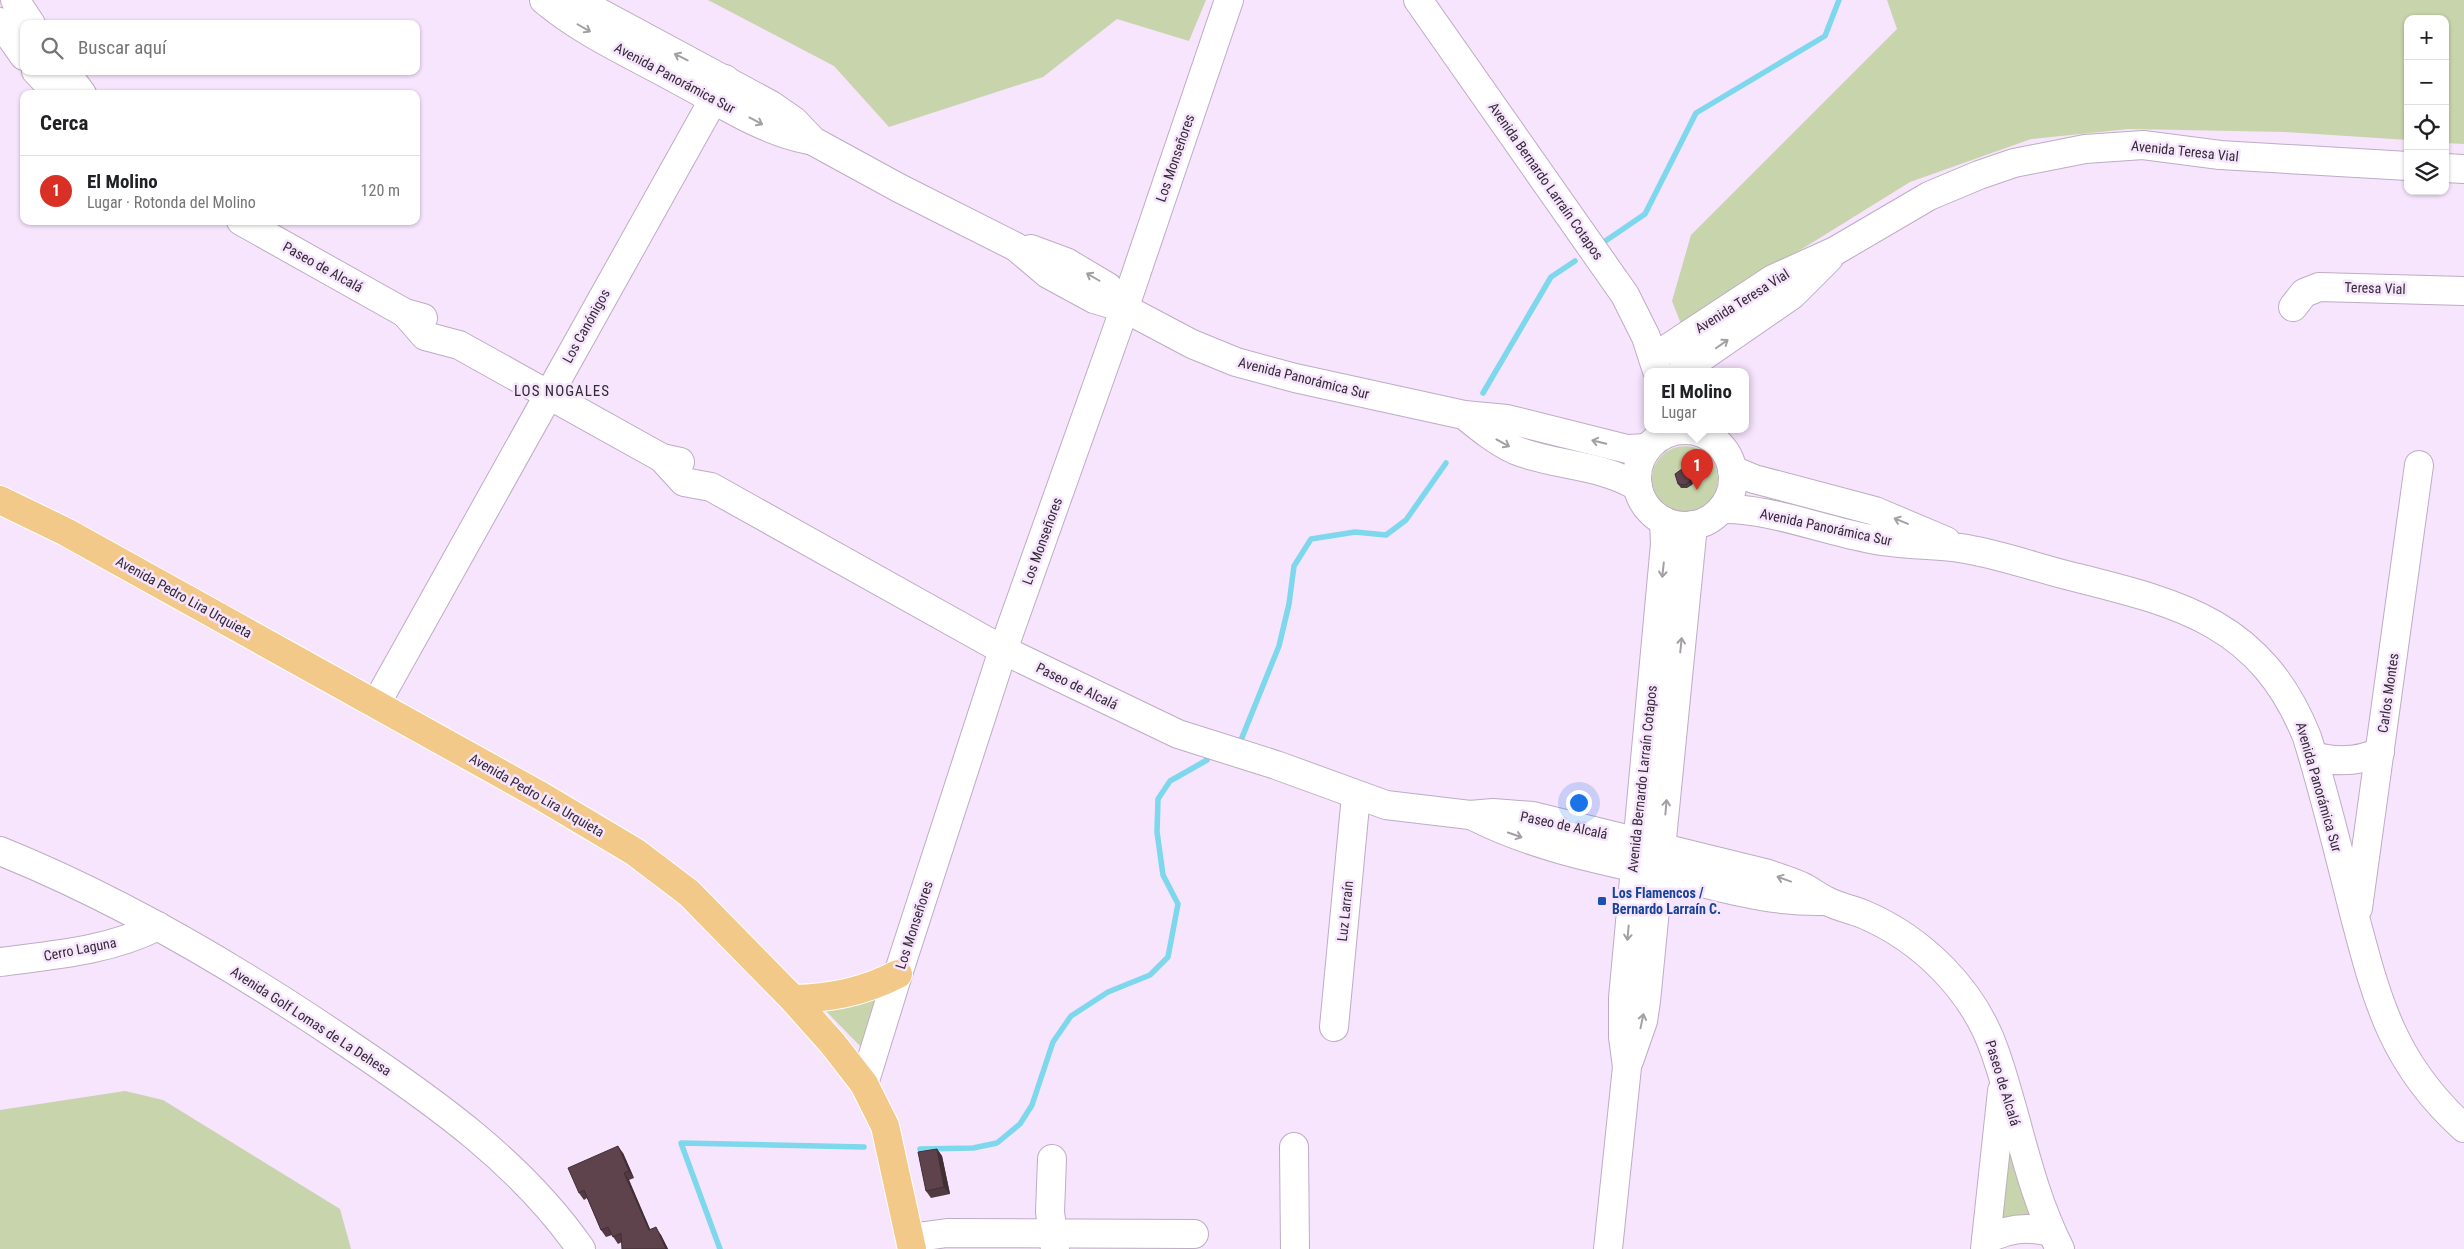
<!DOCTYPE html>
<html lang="es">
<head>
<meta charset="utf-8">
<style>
	body { margin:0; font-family:"Roboto Condensed",sans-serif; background:#f2f2f2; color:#202124 }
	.controls { position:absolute; right:15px; top:15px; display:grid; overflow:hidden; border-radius:10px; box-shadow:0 1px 4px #0004 }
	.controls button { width:45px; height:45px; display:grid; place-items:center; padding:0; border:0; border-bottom:1px solid #e0e0e0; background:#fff; color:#202124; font:25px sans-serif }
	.you { position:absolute; left:1578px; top:802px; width:18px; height:18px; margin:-12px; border:4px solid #fff; border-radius:50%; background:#1a73e8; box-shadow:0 0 0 8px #1a73e833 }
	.badge { display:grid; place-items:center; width:32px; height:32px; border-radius:50%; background:#d93025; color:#fff; font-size:16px; font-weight:700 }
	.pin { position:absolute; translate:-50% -41px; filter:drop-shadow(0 1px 2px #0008) }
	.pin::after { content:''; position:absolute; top:26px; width:18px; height:15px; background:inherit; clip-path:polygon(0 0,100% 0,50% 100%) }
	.popup { position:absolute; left:1644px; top:368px; width:105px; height:65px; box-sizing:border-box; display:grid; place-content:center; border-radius:10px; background:#fff; filter:drop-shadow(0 1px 4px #0005); font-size:16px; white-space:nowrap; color:#757577 }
	.popup b { font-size:19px; color:#202124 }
	.popup::after { content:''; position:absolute; left:50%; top:100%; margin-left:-10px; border:10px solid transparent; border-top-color:#fff }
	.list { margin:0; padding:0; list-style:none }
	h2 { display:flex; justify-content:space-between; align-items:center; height:65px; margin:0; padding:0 20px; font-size:21px }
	h2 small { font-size:16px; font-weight:400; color:#757577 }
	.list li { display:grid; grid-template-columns:32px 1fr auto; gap:15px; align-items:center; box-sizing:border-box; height:70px; padding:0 20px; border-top:1px solid #e0e0e0 }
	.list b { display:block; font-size:19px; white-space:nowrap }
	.list p { margin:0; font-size:16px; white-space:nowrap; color:#757577 }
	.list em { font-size:16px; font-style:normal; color:#757577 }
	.icon { flex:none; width:28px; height:28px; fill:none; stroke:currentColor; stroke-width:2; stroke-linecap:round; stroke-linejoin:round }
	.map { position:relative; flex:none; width:2464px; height:1249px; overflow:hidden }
	.search { position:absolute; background:#fff; box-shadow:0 1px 4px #0004; left:20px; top:20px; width:400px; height:55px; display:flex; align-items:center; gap:12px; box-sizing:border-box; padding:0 18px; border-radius:10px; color:#757577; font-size:19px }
	.panel { position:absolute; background:#fff; box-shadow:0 1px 4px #0004; left:20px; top:90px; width:400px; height:135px; border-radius:10px }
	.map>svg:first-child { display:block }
	.green { fill:#c8d4ac }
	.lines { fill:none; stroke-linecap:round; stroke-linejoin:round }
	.stream { stroke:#7dd7ed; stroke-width:5.5 }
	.minor-casing { stroke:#beacc4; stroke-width:30 }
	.major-casing { stroke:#fff; stroke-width:30 }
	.minor { stroke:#fff; stroke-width:28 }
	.major { stroke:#f2c988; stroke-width:28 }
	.wall { fill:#513a41 }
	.shaded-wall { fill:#422f35 }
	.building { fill:#5e434c; stroke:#422f35 }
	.oneway { stroke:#a39fa4 }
	.transit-dot { fill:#1a4fb4; stroke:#f7e4fd; stroke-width:2 }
	.labels { text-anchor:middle; stroke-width:5; stroke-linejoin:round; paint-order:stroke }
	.street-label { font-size:14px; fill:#322a34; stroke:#f7e4fd }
	.transit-label { font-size:14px; font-weight:bold; fill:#164399; stroke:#f7e4fd; text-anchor:start }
	.neighbourhood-label { font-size:15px; letter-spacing:1px; fill:#322a34; stroke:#f7e4fd }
</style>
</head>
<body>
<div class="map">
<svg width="2464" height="1249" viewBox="0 0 2464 1249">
	<rect width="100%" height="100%" fill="#f7e4fd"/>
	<!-- green -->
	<g class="green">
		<polygon points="708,0 1206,0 1189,41 1117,19 1043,77 889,127 834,66"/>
		<polygon points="1887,0 2464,0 2464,144 2445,143 2445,19 2408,19 2408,140 2286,132 2129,129 2031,139 1910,182 1681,324 1672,301 1691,235 1897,29"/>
		<circle cx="1685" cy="479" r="33"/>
		<polygon points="878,997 862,1048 825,1010"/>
		<polygon points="125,1091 163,1100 340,1209 351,1249 0,1249 0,1110"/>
		<polygon points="2010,1140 2031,1212 2029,1218 2000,1220"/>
	</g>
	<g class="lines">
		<!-- stream -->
		<g class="stream">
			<polyline points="1601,244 1645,214 1696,113 1825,36 1839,0"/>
			<polyline points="1483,393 1551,277 1575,261"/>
			<polyline points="1241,740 1279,646 1289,604 1294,566 1311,539 1355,532 1386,535 1406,520 1446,463"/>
			<polyline points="920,1149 973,1148 997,1143 1020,1124 1032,1105 1053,1042 1071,1016 1108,992 1150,975 1168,957 1178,904 1163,875 1157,832 1158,799 1170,781 1207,760"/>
			<polyline points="720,1249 681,1143 864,1147"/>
		</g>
		<defs>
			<g id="minor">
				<polyline points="15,0 31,24"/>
				<path d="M544,0C583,33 633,55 678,80C720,102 762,131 809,140"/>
				<polyline points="576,0 771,105 794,121 813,141 899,188 1016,247 1048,274 1094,299 1124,308 1192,344 1236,362 1295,378 1464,415 1507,419 1627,449 1647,448"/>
				<polyline points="1418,0 1625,295 1646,337 1657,371"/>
				<polyline points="0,22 24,56"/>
				<polyline points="36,71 58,94"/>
				<polyline points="65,71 82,94"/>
				<polyline points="2445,168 2464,169"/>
				<polyline points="241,221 405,313 423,318"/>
				<polyline points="1031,249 1066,262 1108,287"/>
				<polyline points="2293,307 2304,293 2319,287 2464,291"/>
				<polyline points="405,313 425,336 459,345 662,458 680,462"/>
				<polyline points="1653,358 1773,279 1835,251 1929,196 1979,175 2014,163 2085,149 2143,145 2220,155 2408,166"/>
				<polyline points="1682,371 1792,295 1829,258"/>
				<path d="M1464,415C1480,428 1496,441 1515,450C1554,466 1601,464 1638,487"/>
				<circle cx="1685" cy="478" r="48"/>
				<path d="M662,458L684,482L711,487L1003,650L1178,734L1276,765L1386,805L1470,815L1493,813L1533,816L1765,873C1777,877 1789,881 1801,886C1810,890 1818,897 1827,901C1838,907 1851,909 1863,914C1922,939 1974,990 1995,1052C2018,1117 2028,1186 2060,1249"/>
				<polyline points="1732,470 1754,479 1875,511 1946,541"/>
				<path d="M1722,509C1764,507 1823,530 1866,538C1897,545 1929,544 1960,548C1995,553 2031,566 2066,575C2177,603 2260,620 2307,737C2325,795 2339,854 2354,913C2377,1001 2393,1064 2464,1128"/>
				<polyline points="376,704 725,79"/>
				<path d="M2313,756C2337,763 2358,762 2380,752"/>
				<path d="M1475,817C1536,848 1606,861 1673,876C1725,888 1768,902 1823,901"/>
				<path d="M0,851C124,901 240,970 350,1045C436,1103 521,1163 581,1249"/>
				<polyline points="2358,908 2419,465"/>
				<path d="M0,962C53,955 109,951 158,926"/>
				<polyline points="1334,1027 1356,795"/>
				<polyline points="1629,1061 1643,1021 1646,1001 1693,525"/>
				<polyline points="864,1084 898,974 1003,650 1118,327 1229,0"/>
				<polyline points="1294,1147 1295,1249"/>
				<polyline points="1052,1159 1050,1212 1055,1249"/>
				<polyline points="910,1238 947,1233 1194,1234"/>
				<path d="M1986,1240C2007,1228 2027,1226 2051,1232"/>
				<polyline points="1608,1249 1627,1067 1623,1037 1623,998 1665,544 1664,521"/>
				<polyline points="1985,1249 2002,1091"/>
			</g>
			<g id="major">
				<polyline points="0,500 66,532 541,796 635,852 689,893 793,999 833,1044 864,1084 885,1126 912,1249"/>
				<path d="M793,999C831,998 863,992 898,974"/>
			</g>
		</defs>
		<!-- minor casing -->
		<use href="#minor" class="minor-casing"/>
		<!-- major casing -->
		<use href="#major" class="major-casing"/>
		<!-- minor -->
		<use href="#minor" class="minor"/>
		<!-- major -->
		<use href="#major" class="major"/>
	</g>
	<!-- wall -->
	<g class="wall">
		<polygon points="1691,474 1694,480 1692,485 1687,488 1681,488 1678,484"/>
		<polygon points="937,1149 942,1156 950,1194 931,1198 926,1191"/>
		<polygon points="623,1153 634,1178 629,1180 650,1230 661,1235 668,1249 622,1249 622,1242 618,1244 612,1235 606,1237 601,1230 587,1198 584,1200 579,1193"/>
	</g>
	<!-- shaded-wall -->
	<g class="shaded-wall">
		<polygon points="1689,470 1694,480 1692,485 1689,482"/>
		<polygon points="618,1146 623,1153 634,1178 629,1171"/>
		<polygon points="937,1149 942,1156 950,1194 944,1187"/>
		<polygon points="624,1173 629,1180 654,1238 649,1230"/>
		<polygon points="656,1227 661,1235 668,1249 666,1249"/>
	</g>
	<!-- building -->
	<g class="building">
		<polygon points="1682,469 1689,470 1691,477 1689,482 1685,485 1678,484 1675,474"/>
		<polygon points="618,1146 629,1171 624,1173 649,1230 656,1227 666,1249 622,1249 621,1233 613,1237 608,1227 601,1230 584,1190 579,1193 568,1168"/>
		<polygon points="937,1149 944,1187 926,1191 918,1152"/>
	</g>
	<!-- one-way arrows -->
	<defs><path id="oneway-shaft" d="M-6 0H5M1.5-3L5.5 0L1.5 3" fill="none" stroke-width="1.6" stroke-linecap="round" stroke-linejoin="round" transform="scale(1.25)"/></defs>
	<g class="oneway">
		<use href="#oneway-shaft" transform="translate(584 28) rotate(30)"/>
		<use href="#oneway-shaft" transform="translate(681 57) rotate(-153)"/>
		<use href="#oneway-shaft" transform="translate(756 121) rotate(28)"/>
		<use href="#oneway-shaft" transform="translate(1093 277) rotate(-150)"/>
		<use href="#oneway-shaft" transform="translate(1722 344) rotate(-35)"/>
		<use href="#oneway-shaft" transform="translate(1599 442) rotate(-166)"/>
		<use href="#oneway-shaft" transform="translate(1503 443) rotate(29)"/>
		<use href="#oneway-shaft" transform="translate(1901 521) rotate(-158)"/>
		<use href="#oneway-shaft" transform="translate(1663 570) rotate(96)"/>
		<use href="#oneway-shaft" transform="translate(1681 645) rotate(-84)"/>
		<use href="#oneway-shaft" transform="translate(1666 807) rotate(-85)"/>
		<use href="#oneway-shaft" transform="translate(1515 835) rotate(19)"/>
		<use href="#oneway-shaft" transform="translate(1784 879) rotate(-160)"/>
		<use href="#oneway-shaft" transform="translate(1628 933) rotate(95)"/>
		<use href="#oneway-shaft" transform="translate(1642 1021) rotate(-78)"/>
	</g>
	<!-- markers -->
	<rect class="transit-dot" x="1597" y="896" width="10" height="10" rx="2.5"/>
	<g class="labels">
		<!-- street labels -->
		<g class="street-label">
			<text transform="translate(675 78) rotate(28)" y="5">Avenida Panorámica Sur</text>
			<text transform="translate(2185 151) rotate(6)" y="5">Avenida Teresa Vial</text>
			<text transform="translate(1175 158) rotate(-71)" y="5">Los Monseñores</text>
			<text transform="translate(1546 181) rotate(55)" y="5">Avenida Bernardo Larraín Cotapos</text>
			<text transform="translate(323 267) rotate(29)" y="5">Paseo de Alcalá</text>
			<text transform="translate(2375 288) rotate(2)" y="5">Teresa Vial</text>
			<text transform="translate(1742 301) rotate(-32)" y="5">Avenida Teresa Vial</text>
			<text transform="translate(586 326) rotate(-61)" y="5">Los Canónigos</text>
			<text transform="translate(1304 378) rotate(14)" y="5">Avenida Panorámica Sur</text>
			<text transform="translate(1826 527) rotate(12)" y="5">Avenida Panorámica Sur</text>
			<text transform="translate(1042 541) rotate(-70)" y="5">Los Monseñores</text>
			<text transform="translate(184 597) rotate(29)" y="5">Avenida Pedro Lira Urquieta</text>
			<text transform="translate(1077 686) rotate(26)" y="5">Paseo de Alcalá</text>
			<text transform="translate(2388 693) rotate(-82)" y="5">Carlos Montes</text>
			<text transform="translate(1642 779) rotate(-84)" y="5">Avenida Bernardo Larraín Cotapos</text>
			<text transform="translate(2319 787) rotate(74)" y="5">Avenida Panorámica Sur</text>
			<text transform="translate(537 795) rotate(30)" y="5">Avenida Pedro Lira Urquieta</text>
			<text transform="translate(1564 825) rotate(12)" y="5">Paseo de Alcalá</text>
			<text transform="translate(1345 911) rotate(-84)" y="5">Luz Larraín</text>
			<text transform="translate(914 925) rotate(-72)" y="5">Los Monseñores</text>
			<text transform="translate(80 949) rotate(-11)" y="5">Cerro Laguna</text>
			<text transform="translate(311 1021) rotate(33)" y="5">Avenida Golf Lomas de La Dehesa</text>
			<text transform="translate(2003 1083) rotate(73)" y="5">Paseo de Alcalá</text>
		</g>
		<!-- transit labels -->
		<g class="transit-label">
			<text x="1612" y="898">Los Flamencos /<tspan x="1612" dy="16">Bernardo Larraín C.</tspan></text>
		</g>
		<!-- neighbourhood labels -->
		<g class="neighbourhood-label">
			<text x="562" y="396">LOS NOGALES</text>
		</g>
	</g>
</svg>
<div class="controls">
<button>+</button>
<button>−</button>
<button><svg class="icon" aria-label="locate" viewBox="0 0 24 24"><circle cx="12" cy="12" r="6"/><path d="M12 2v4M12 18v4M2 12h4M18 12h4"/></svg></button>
<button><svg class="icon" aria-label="layers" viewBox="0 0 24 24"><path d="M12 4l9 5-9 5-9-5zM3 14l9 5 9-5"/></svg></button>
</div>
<div class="you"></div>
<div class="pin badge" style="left:1697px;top:490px">1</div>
<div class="popup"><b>El Molino</b>Lugar</div>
<div class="search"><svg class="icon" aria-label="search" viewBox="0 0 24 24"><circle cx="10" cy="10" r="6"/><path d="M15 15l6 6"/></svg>Buscar aquí</div>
<section class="panel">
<h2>Cerca<small></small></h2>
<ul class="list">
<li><span class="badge">1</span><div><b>El Molino</b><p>Lugar · Rotonda del Molino</p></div><em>120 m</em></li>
</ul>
</section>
</div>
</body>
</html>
